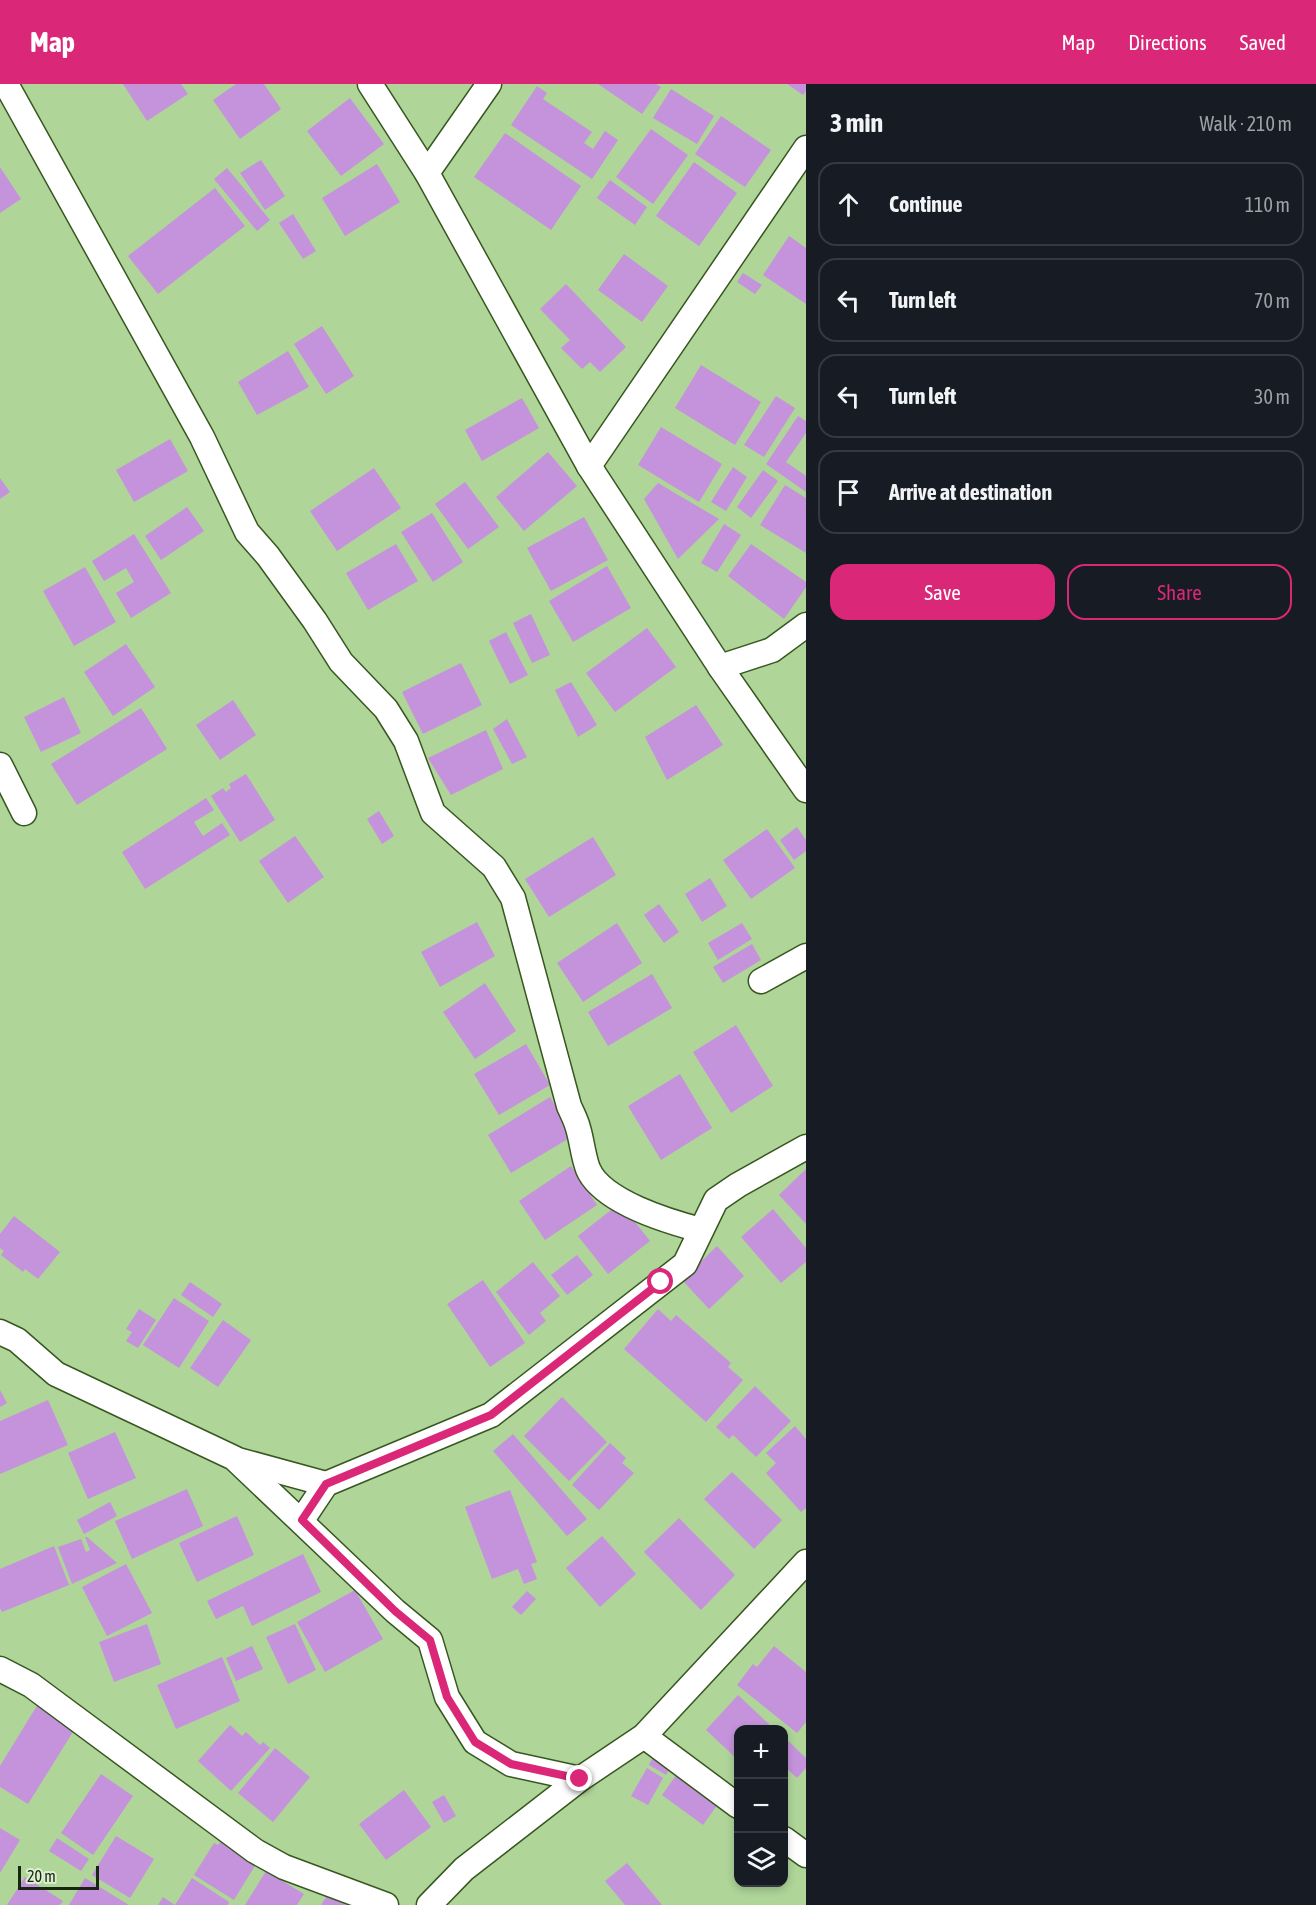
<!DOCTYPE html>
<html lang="en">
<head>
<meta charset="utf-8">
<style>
	body { margin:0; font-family:"Asap Condensed",sans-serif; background:#242831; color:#f1f3f6 }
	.controls { position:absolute; right:18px; bottom:18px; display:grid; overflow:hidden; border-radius:12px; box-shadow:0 3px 9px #0003 }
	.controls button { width:54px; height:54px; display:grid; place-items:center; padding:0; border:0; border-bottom:2px solid #363941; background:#171b24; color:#f1f3f6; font:30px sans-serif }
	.scale { position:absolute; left:18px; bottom:15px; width:81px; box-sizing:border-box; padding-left:6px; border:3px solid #17260e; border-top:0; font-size:16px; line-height:21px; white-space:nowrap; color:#17260e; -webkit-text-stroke:4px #dcefd1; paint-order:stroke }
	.stop { position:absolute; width:18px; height:18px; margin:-14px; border:4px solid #db2777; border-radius:50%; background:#fff }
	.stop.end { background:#db2777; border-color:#fff; box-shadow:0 2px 6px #0008 }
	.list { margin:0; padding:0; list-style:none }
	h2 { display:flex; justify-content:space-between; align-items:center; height:78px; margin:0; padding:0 24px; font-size:26px }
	h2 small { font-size:20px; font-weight:400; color:#9ea1a6 }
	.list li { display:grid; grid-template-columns:39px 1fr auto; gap:18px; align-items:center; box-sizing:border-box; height:84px; margin:0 12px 12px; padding:0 12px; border:2px solid #363941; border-radius:18px }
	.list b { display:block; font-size:22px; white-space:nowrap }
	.list em { font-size:20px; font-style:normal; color:#9ea1a6 }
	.actions { display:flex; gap:12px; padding:18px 24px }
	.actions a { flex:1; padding:14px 0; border:2px solid #db2777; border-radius:18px; text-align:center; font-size:21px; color:#db2777 }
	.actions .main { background:#db2777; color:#fff }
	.icon { flex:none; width:33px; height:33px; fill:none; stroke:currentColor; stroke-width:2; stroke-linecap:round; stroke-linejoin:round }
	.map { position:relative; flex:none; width:806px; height:1821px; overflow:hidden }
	header { display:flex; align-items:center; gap:36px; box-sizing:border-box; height:84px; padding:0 30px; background:#db2777; color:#fff }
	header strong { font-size:28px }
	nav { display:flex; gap:33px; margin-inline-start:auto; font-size:21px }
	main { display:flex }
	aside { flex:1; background:#171b24 }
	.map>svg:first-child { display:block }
	.building { fill:#c593dc }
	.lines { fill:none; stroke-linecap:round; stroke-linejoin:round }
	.street-casing { stroke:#375720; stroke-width:27 }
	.street { stroke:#fff; stroke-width:24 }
	.route { stroke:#db2777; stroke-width:8 }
</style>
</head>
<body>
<header>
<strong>Map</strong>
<nav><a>Map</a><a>Directions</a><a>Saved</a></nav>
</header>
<main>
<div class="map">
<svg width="806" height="1821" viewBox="0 0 806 1821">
	<rect width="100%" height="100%" fill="#afd599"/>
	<!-- building -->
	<g class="building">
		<polygon points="123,0 181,0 188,10 147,37"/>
		<polygon points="236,0 264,0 281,25 240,55 213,16"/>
		<polygon points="598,0 656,0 661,3 642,30"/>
		<polygon points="787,0 806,0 806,7 803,11"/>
		<polygon points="537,2 547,9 543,15 592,48 584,59 593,65 605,47 618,56 592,95 511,41"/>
		<polygon points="671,5 714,32 697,60 653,34"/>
		<polygon points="350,14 384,60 341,92 307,47"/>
		<polygon points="721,32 771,66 745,103 695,70"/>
		<polygon points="651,45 688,71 653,120 616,93"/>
		<polygon points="505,49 581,102 551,146 474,93"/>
		<polygon points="261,76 285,112 265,126 240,89"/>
		<polygon points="694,78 737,109 699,162 656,132"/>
		<polygon points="377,80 400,118 345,152 322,114"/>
		<polygon points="0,83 21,115 0,129"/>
		<polygon points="227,84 270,136 257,147 214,95"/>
		<polygon points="610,96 647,123 635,141 597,114"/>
		<polygon points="215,104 245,142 158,210 128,172"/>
		<polygon points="293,130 316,167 303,175 279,139"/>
		<polygon points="789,152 806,164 806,220 763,191"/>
		<polygon points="624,170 668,202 642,238 598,206"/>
		<polygon points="743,189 762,201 755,210 737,198"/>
		<polygon points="566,200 626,263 600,288 590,278 582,285 561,264 570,256 540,225"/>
		<polygon points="322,242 354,292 326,310 294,260"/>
		<polygon points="288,267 309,303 257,331 238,298"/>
		<polygon points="701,281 761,318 735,361 675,324"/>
		<polygon points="776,312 795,324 764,373 744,361"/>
		<polygon points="522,314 539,344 482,377 465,346"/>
		<polygon points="798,332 806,337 806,349 786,378 806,392 806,408 766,380"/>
		<polygon points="661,343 722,380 699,418 638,381"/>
		<polygon points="170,355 188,387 134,418 116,386"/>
		<polygon points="548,368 577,402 524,447 496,413"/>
		<polygon points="733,383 747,393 726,427 711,418"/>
		<polygon points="374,384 401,424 337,467 310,427"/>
		<polygon points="763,386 778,397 751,434 737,423"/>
		<polygon points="0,394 10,408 0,415"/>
		<polygon points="465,398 499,443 468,465 435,420"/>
		<polygon points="658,399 719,435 678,475 644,415"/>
		<polygon points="785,401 806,414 806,469 760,441"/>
		<polygon points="187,423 204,447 161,476 145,452"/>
		<polygon points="432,429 463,478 433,498 401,448"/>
		<polygon points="584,433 608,476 551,507 527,464"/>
		<polygon points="724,440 741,451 717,488 701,479"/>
		<polygon points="134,450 171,509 131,534 116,509 134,498 126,484 104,497 92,477"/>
		<polygon points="396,460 418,497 368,526 346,489"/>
		<polygon points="751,460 806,498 806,503 784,535 728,492"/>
		<polygon points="607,482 631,524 573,558 549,517"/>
		<polygon points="85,483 116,538 74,562 43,507"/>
		<polygon points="531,530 550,571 532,579 513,539"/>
		<polygon points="647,544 676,583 615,628 586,589"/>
		<polygon points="506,548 528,591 510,600 489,557"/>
		<polygon points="126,560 155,603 113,632 84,588"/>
		<polygon points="461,579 482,621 423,650 402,608"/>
		<polygon points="571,598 597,641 578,653 555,606"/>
		<polygon points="64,613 81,649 41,668 24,633"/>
		<polygon points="233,616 256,651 220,676 196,641"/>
		<polygon points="696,621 723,661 667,696 645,653"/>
		<polygon points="141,624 167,665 77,721 51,680"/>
		<polygon points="507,635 527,673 512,680 493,645"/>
		<polygon points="486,646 503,685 451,711 428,674"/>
		<polygon points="246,690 275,736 240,758 211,712 223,704 226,708 231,704 229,700"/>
		<polygon points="206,714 214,726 194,738 203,752 222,739 230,751 145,805 122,768"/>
		<polygon points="379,727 394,752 382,760 367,735"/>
		<polygon points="797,743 806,756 806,767 794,776 780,756"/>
		<polygon points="767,745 795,784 751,815 723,776"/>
		<polygon points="295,752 324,793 288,819 259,777"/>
		<polygon points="593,753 616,791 549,833 525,795"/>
		<polygon points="710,794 727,822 702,838 685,810"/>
		<polygon points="659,820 679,848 664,859 644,831"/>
		<polygon points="477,838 495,872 440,903 421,868"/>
		<polygon points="617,839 642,879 583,918 557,879"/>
		<polygon points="742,839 752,855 718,876 708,859"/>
		<polygon points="752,860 761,876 723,899 713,883"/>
		<polygon points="652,890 672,924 608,962 588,928"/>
		<polygon points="485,899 516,947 475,975 443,928"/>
		<polygon points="736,941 773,1002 731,1029 693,968"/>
		<polygon points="526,960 550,1001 499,1031 474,990"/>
		<polygon points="680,990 712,1044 661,1076 628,1022"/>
		<polygon points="550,1013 573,1052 511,1089 488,1051"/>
		<polygon points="571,1082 597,1121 545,1156 519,1117"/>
		<polygon points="806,1085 806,1140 779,1111"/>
		<polygon points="620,1119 650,1157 608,1190 578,1152"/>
		<polygon points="773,1125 806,1164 806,1178 781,1199 741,1153"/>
		<polygon points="14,1132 60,1168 38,1195 25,1185 23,1188 1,1171 4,1167 0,1164 0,1150"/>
		<polygon points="717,1162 744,1192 709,1225 682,1196"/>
		<polygon points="577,1171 593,1191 567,1211 551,1191"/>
		<polygon points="533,1178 560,1212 540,1229 546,1237 529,1251 496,1208"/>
		<polygon points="483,1196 525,1259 490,1283 447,1220"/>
		<polygon points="190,1198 222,1220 213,1233 181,1211"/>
		<polygon points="174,1214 209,1237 179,1284 143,1261"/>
		<polygon points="139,1225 156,1236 138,1264 126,1257 132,1248 126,1245"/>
		<polygon points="658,1225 671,1237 676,1231 731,1279 728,1283 743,1296 706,1338 624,1265"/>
		<polygon points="223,1236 251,1256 218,1303 190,1284"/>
		<polygon points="755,1302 791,1337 756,1373 733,1351 729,1355 716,1343"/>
		<polygon points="0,1306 7,1319 0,1323"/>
		<polygon points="562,1313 607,1358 569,1397 524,1352"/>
		<polygon points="48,1316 68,1361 0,1390 0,1337"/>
		<polygon points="795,1342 806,1355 806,1424 801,1428 766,1389 776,1379 766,1369"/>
		<polygon points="115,1348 136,1394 88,1415 68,1369"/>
		<polygon points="513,1350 587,1435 567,1452 493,1367"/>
		<polygon points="610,1359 626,1374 622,1379 634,1389 599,1426 572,1401"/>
		<polygon points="732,1388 782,1436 754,1465 704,1415"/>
		<polygon points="187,1405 203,1442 132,1475 115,1437"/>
		<polygon points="510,1406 537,1478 531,1480 537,1495 524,1500 518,1485 492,1495 465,1423"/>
		<polygon points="110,1418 117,1432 84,1450 77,1436"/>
		<polygon points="237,1432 254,1471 197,1498 179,1459"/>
		<polygon points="679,1434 735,1491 701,1526 644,1468"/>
		<polygon points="602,1452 636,1490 600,1523 566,1484"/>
		<polygon points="85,1453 87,1453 117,1479 72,1500 58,1463 81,1455 86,1468 90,1466"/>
		<polygon points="54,1462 69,1501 2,1528 0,1524 0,1485"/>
		<polygon points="303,1470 321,1508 252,1542 243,1522 216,1535 207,1517"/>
		<polygon points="126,1480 152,1529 107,1552 82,1503"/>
		<polygon points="355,1506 383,1555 325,1588 297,1538"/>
		<polygon points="527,1507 536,1515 521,1531 512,1523"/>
		<polygon points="147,1540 161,1580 114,1598 99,1558"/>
		<polygon points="295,1540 316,1586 288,1600 266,1553"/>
		<polygon points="252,1562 263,1585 236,1597 226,1574"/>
		<polygon points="774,1562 806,1588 806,1638 797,1649 737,1601 753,1580 757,1583"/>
		<polygon points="222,1573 240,1617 176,1645 157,1601"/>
		<polygon points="738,1611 775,1646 738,1646 738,1676 706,1646"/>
		<polygon points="38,1620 76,1643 28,1720 0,1703 0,1682"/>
		<polygon points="230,1641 242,1652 246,1648 260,1661 263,1658 270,1664 231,1707 198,1677"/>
		<polygon points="784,1653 806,1674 806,1684 797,1694 784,1682"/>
		<polygon points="275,1664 310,1693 273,1738 238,1709"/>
		<polygon points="655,1669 673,1679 666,1691 649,1681"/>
		<polygon points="647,1684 663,1694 648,1721 631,1712"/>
		<polygon points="101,1690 133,1712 93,1771 61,1749"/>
		<polygon points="677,1690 718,1720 703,1741 662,1711"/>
		<polygon points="404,1706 431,1743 386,1776 359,1740"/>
		<polygon points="444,1711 456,1732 444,1739 432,1718"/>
		<polygon points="0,1744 20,1756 0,1789"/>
		<polygon points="116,1752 154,1775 130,1814 92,1791"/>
		<polygon points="57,1754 89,1775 81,1787 49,1767"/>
		<polygon points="221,1757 227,1761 230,1757 256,1780 234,1816 194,1791 214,1759 218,1761"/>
		<polygon points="627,1779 662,1821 625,1821 605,1797"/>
		<polygon points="266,1787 304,1810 297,1821 245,1821"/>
		<polygon points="25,1793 63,1817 60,1821 7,1821"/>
		<polygon points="85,1794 129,1821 69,1821"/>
		<polygon points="192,1794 229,1818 228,1821 158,1821 163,1813 175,1821"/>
		<polygon points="331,1805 352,1818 350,1821 321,1821"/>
	</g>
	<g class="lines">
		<defs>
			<g id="street">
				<path d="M6,0L202,353L247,448L268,472L315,537L341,578L386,625L406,657L433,729L494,783L513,814L569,1022C572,1029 576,1036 578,1044C582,1057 583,1072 588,1085C602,1118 670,1138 701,1146"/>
				<polyline points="370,0 427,89 589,382 720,583 806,706"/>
				<polyline points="427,89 489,0"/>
				<polyline points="589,382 806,64"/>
				<polyline points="720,583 772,566 806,541"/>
				<polyline points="0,681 24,729"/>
				<polyline points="761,897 806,872"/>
				<polyline points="0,1248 17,1256 56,1290 234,1374 395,1527 430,1556 447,1613 475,1658 511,1680 580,1695"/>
				<polyline points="238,1376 326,1400"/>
				<polyline points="302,1436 326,1400 491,1331 685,1180 716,1116 738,1101 806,1063"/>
				<polyline points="0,1585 31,1601 255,1767 284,1783 386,1821"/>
				<polyline points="644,1652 738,1722"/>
				<polyline points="784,1755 806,1771"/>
				<polyline points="429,1821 464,1785 580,1695 644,1652 806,1478"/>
			</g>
		</defs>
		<!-- street casing -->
		<use href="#street" class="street-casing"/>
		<!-- street -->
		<use href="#street" class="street"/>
	</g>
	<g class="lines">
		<!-- route -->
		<polyline class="route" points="580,1695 511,1680 475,1658 447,1613 430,1556 395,1527 302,1436 326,1400 491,1331 661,1198"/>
	</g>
</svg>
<div class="controls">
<button>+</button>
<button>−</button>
<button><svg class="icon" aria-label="layers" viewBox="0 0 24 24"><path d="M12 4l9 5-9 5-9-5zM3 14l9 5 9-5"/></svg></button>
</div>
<div class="scale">20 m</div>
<div class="stop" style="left:661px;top:1198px"></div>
<div class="stop end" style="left:580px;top:1695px"></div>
</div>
<aside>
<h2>3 min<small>Walk · 210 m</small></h2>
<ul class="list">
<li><svg class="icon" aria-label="ahead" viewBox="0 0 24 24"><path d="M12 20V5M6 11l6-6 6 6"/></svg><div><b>Continue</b></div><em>110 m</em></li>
<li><svg class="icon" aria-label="left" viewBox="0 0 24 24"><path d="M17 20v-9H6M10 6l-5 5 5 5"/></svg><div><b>Turn left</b></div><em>70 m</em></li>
<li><svg class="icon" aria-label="left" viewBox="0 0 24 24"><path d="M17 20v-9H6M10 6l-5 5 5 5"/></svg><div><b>Turn left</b></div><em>30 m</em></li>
<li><svg class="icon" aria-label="arrive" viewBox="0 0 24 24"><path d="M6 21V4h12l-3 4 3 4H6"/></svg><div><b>Arrive at destination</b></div></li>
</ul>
<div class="actions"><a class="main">Save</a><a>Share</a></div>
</aside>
</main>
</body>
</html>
